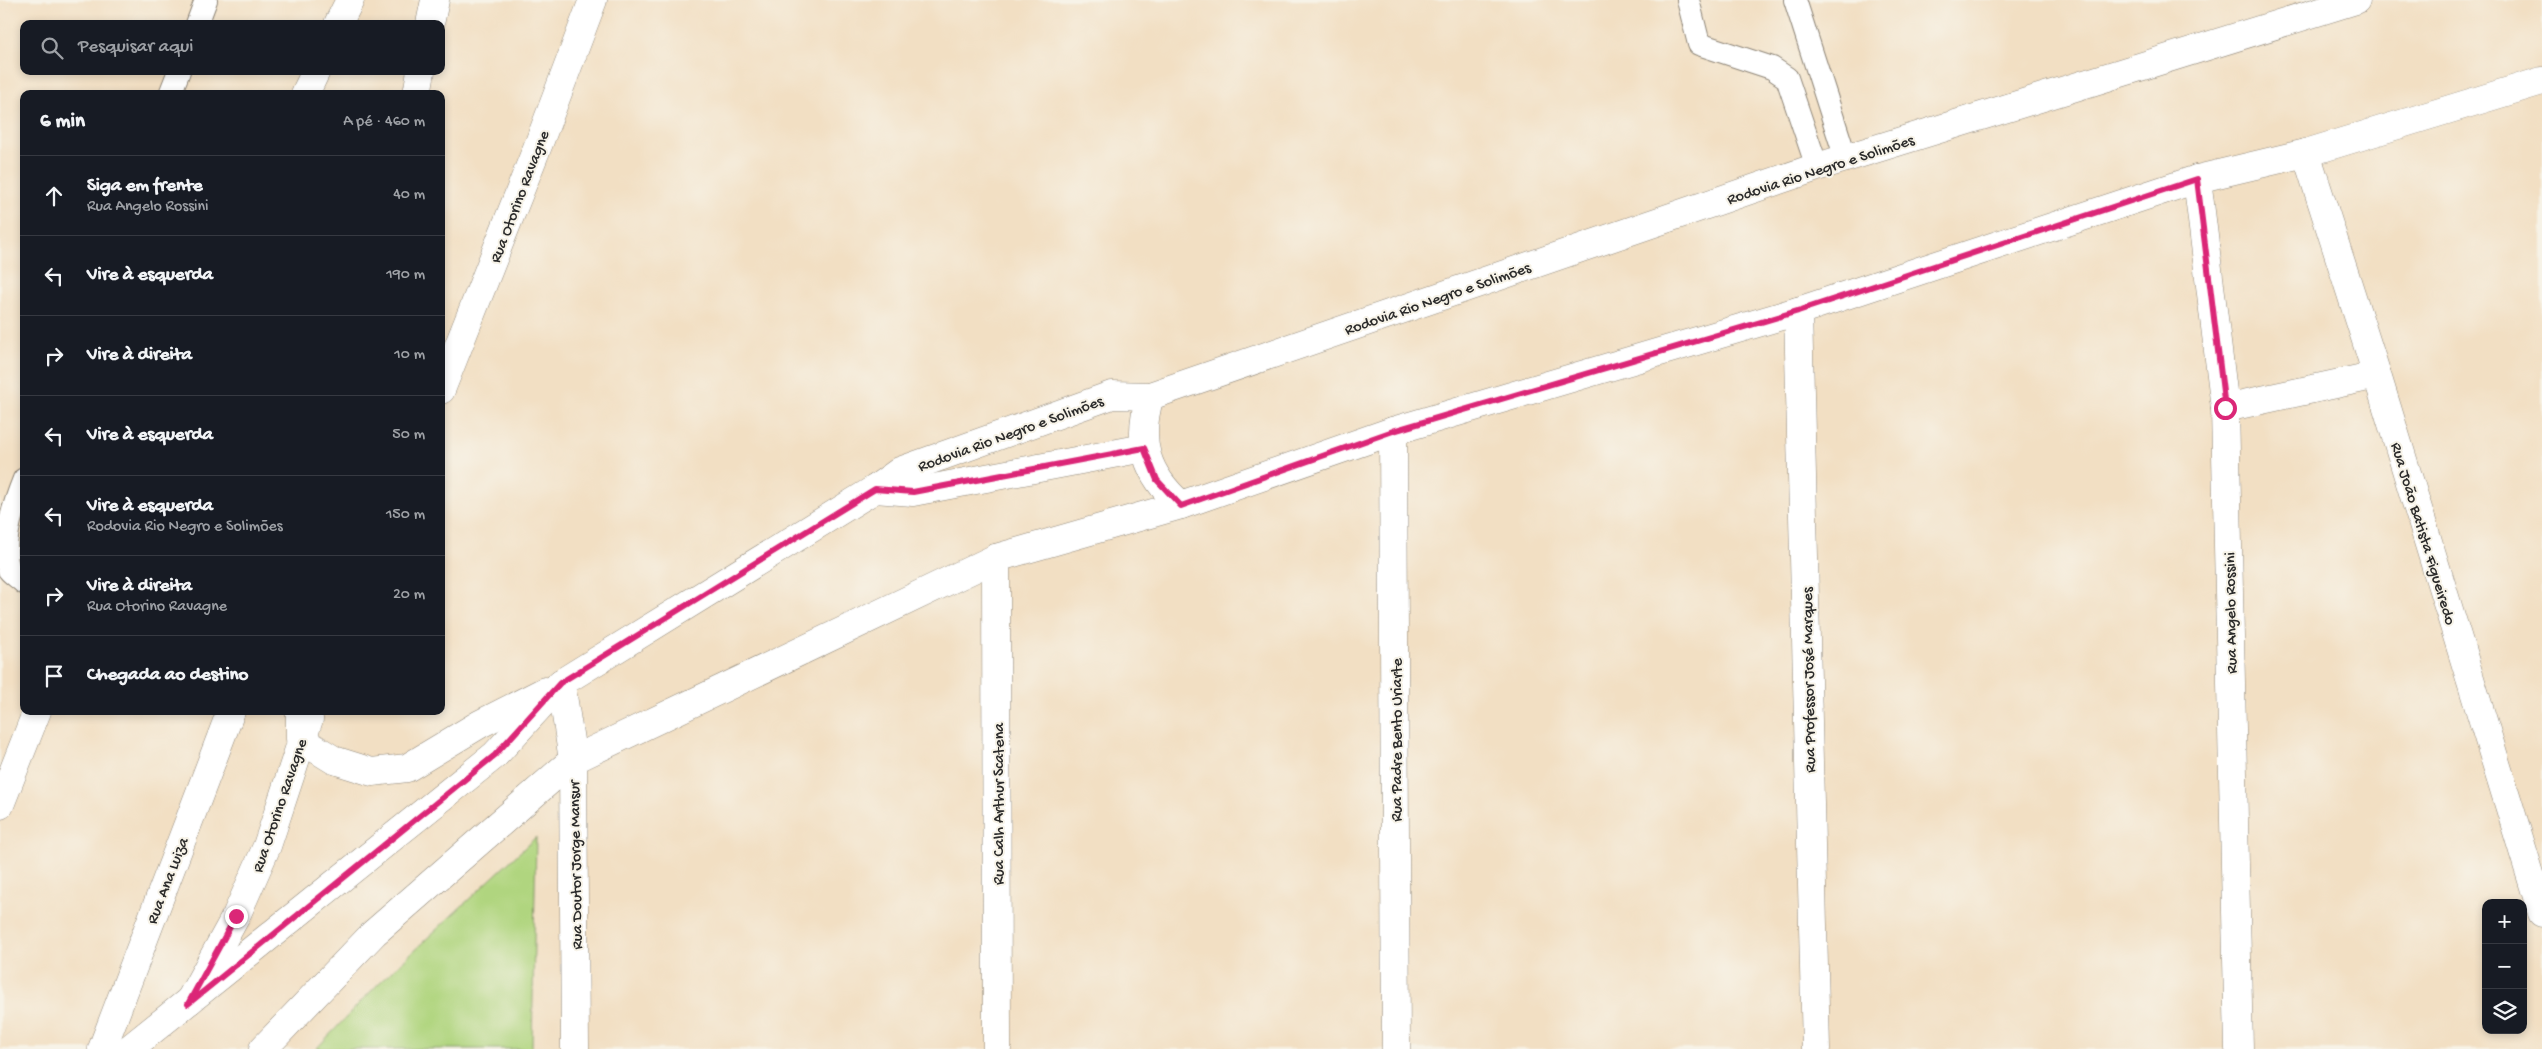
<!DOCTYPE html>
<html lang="pt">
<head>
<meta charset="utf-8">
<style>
	body { margin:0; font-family:"Gochi Hand",sans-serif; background:#20242c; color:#f1f3f6 }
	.controls { position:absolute; right:15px; bottom:15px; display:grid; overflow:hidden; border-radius:10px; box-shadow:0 2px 8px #0003 }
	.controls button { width:45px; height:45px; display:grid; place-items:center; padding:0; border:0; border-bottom:1px solid #363941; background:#171b24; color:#f1f3f6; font:25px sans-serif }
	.stop { position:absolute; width:15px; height:15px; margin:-11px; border:4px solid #db2777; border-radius:50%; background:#fff }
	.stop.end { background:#db2777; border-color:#fff; box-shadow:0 1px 5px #0008 }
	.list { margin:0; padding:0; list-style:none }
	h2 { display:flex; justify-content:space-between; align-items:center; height:65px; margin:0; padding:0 20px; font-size:21px }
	h2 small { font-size:16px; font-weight:400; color:#9ea1a6 }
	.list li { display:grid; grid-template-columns:32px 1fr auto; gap:15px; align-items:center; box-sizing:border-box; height:80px; padding:0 20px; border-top:1px solid #363941 }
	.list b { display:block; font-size:19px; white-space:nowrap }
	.list p { margin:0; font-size:16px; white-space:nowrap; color:#9ea1a6 }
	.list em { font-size:16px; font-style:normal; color:#9ea1a6 }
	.icon { flex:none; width:28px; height:28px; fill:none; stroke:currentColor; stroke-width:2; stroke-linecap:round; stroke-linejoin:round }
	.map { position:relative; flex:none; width:2542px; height:1049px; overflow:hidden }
	.search { position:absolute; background:#171b24; box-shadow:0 2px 8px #0003; left:20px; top:20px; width:425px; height:55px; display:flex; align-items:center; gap:12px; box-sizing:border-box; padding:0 18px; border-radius:10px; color:#9ea1a6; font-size:19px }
	.panel { position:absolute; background:#171b24; box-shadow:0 2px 8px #0003; left:20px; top:90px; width:425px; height:625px; border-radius:10px }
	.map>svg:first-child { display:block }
	.green { fill:#b0d57f; stroke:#6e8055 }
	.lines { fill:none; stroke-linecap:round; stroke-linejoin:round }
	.service-casing { stroke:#8e8577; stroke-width:24 }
	.minor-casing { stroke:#8e8577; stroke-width:29 }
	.tertiary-casing { stroke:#8e8577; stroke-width:29 }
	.secondary-casing { stroke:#8e8577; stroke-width:29 }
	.service { stroke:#fff; stroke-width:22 }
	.minor { stroke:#fff; stroke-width:28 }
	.tertiary { stroke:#fff; stroke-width:28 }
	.secondary { stroke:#fff; stroke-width:28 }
	.route { stroke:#db2777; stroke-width:6 }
	.labels { text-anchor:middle; stroke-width:4; stroke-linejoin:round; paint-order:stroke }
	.street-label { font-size:16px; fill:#2b2b2b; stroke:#f7f3e8 }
</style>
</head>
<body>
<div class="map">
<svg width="2542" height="1049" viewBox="0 0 2542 1049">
	<rect width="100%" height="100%" fill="#f7f3e8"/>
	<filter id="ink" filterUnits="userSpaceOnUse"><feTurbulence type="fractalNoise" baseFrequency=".02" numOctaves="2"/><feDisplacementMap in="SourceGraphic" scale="10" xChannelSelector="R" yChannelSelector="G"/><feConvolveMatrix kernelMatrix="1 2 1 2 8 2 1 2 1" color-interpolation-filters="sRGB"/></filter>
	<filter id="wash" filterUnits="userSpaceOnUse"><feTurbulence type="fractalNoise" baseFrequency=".0096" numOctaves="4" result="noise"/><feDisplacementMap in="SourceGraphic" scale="20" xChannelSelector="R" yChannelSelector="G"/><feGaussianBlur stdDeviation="1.12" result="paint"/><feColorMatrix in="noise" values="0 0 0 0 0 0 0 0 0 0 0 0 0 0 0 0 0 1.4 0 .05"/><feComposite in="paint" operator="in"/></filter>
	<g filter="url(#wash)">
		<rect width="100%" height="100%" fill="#f2dfc3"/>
		<!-- green -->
		<polygon class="green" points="536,837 532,1049 316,1049 378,984"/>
	</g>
	<g filter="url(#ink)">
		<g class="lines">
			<defs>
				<g id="service">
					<polyline points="1688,0 1699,44 1772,68 1787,78 1817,167"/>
					<polyline points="1795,0 1846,159"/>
					<polyline points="197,24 206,0"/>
					<polyline points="170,94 179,71"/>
					<path d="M24,479C14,504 0,545 9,570C13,575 19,578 24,583"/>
				</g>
				<g id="minor">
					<polyline points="2306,153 2377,375 2542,913"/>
					<polyline points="2197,179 2225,408 2239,1049"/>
					<polyline points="1798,311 1816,1049"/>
					<polyline points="441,390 539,143 593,0"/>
					<path d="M1150,396C1136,442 1146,474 1181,505"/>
					<polyline points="2225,408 2377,375"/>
					<polyline points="1393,431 1396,1049"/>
					<polyline points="875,489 913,492 1144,448"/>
					<polyline points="996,558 997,1049"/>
					<polyline points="190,1000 236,916 267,846 309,719"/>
					<polyline points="263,1049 374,933 573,760 996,558 1181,505 1393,431 1798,311 2197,179 2306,153 2542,81"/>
					<polyline points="575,1049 573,760 561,683 875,489 900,471 1112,395 1150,396 1817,167 2356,0"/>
				</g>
				<g id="tertiary">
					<polyline points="300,711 300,739 334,760 372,772 407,768 480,724 545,691"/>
					<polyline points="129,1049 495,755 561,683"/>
				</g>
				<g id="secondary">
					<polyline points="338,24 350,0"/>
					<polyline points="430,24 435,0"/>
					<polyline points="305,94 316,71"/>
					<polyline points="417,94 421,71"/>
					<polyline points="0,805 37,711"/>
					<polyline points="102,1049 231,711"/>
				</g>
			</defs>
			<!-- service casing -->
			<use href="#service" class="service-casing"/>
			<!-- minor casing -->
			<use href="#minor" class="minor-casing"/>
			<!-- tertiary casing -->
			<use href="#tertiary" class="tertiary-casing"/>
			<!-- secondary casing -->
			<use href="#secondary" class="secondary-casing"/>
			<!-- service -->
			<use href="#service" class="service"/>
			<!-- minor -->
			<use href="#minor" class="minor"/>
			<!-- tertiary -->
			<use href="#tertiary" class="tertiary"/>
			<!-- secondary -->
			<use href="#secondary" class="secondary"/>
		</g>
	</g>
	<g class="lines" filter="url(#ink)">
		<!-- route -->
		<polyline class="route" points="236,916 188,1004 495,755 560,683 875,489 913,492 1144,448 1157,480 1181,506 1393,431 1798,311 2197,179 2225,408"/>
	</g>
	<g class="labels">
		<!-- street labels -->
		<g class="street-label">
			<text transform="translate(1820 168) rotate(-18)" y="6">Rodovia Rio Negro e Solimões</text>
			<text transform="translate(518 196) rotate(-69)" y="6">Rua Otorino Ravagne</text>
			<text transform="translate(1437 297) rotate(-19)" y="6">Rodovia Rio Negro e Solimões</text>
			<text transform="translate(1010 432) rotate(-20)" y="6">Rodovia Rio Negro e Solimões</text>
			<text transform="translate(2425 533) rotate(73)" y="6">Rua João Batista Figueiredo</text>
			<text transform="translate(2229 613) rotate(-91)" y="6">Rua Angelo Rossini</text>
			<text transform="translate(1807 680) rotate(-91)" y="6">Rua Professor José Marques</text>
			<text transform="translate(1395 740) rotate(-90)" y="6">Rua Padre Bento Uriarte</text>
			<text transform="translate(997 804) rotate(-90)" y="6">Rua Calh Arthur Scatena</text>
			<text transform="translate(278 805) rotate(-71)" y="6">Rua Otorino Ravagne</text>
			<text transform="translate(574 865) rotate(-91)" y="6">Rua Doutor Jorge Mansur</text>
			<text transform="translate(166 880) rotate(-69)" y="6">Rua Ana Luiza</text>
		</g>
	</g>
</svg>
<div class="controls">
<button>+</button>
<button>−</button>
<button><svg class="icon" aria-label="layers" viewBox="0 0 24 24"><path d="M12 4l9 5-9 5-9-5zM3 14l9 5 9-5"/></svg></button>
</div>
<div class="stop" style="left:2225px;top:408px"></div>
<div class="stop end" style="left:236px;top:916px"></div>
<div class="search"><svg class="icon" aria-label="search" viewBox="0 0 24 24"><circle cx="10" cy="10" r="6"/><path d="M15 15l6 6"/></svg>Pesquisar aqui</div>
<section class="panel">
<h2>6 min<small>A pé · 460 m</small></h2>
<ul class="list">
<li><svg class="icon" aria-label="ahead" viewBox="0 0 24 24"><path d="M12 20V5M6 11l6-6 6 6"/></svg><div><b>Siga em frente</b><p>Rua Angelo Rossini</p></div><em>40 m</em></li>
<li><svg class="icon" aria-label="left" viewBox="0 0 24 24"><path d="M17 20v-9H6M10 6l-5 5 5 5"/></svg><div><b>Vire à esquerda</b></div><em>190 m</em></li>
<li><svg class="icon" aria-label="right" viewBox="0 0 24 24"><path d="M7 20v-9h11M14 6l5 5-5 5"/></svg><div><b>Vire à direita</b></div><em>10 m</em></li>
<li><svg class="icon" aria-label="left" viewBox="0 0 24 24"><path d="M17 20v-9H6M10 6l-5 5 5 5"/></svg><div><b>Vire à esquerda</b></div><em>50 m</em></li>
<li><svg class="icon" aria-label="left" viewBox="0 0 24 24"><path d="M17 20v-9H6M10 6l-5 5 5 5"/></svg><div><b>Vire à esquerda</b><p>Rodovia Rio Negro e Solimões</p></div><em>150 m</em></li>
<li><svg class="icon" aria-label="right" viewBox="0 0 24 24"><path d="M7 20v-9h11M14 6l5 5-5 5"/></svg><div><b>Vire à direita</b><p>Rua Otorino Ravagne</p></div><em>20 m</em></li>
<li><svg class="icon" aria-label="arrive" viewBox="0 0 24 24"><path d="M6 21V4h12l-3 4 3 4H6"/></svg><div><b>Chegada ao destino</b></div></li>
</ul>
</section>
</div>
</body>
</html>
